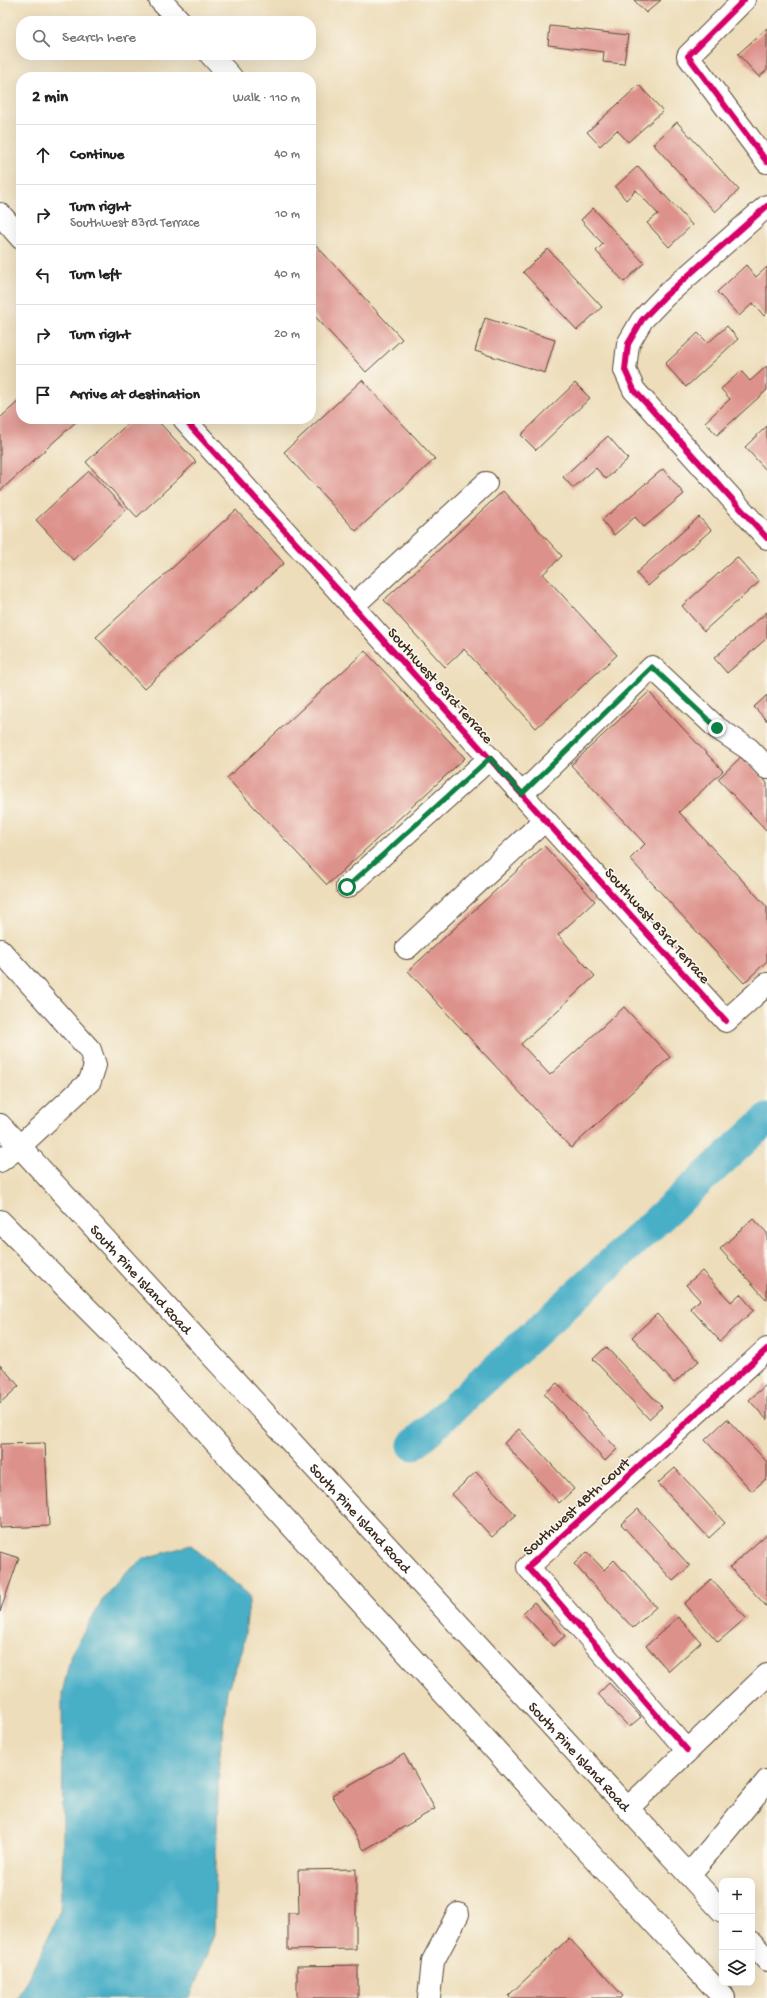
<!DOCTYPE html>
<html lang="en">
<head>
<meta charset="utf-8">
<style>
	body { margin:0; font-family:"Gochi Hand",sans-serif; background:#f2f2f2; color:#222 }
	.controls { position:absolute; right:12px; bottom:12px; display:grid; overflow:hidden; border-radius:8px; box-shadow:0 4px 16px #0002 }
	.controls button { width:36px; height:36px; display:grid; place-items:center; padding:0; border:0; border-bottom:1px solid #e0e0e0; background:#fff; color:#222; font:20px sans-serif }
	.stop { position:absolute; width:12px; height:12px; margin:-9px; border:3px solid #0b8043; border-radius:50%; background:#fff }
	.stop.end { background:#0b8043; border-color:#fff; box-shadow:0 1px 4px #0008 }
	.list { margin:0; padding:0; list-style:none }
	h2 { display:flex; justify-content:space-between; align-items:center; height:52px; margin:0; padding:0 16px; font-size:17px }
	h2 small { font-size:13px; font-weight:400; color:#767676 }
	.list li { display:grid; grid-template-columns:26px 1fr auto; gap:12px; align-items:center; box-sizing:border-box; height:60px; padding:0 16px; border-top:1px solid #e0e0e0 }
	.list b { display:block; font-size:15px; white-space:nowrap }
	.list p { margin:0; font-size:13px; white-space:nowrap; color:#767676 }
	.list em { font-size:13px; font-style:normal; color:#767676 }
	.icon { flex:none; width:22px; height:22px; fill:none; stroke:currentColor; stroke-width:2; stroke-linecap:round; stroke-linejoin:round }
	.map { position:relative; flex:none; width:767px; height:1998px; overflow:hidden }
	.search { position:absolute; background:#fff; box-shadow:0 4px 16px #0002; left:16px; top:16px; width:300px; height:44px; display:flex; align-items:center; gap:10px; box-sizing:border-box; padding:0 14px; border-radius:16px; color:#767676; font-size:15px }
	.panel { position:absolute; background:#fff; box-shadow:0 4px 16px #0002; left:16px; top:72px; width:300px; height:352px; border-radius:16px }
	.map>svg:first-child { display:block }
	.water { fill:#48afc7; stroke:#426c72 }
	.lines { fill:none; stroke-linecap:round; stroke-linejoin:round }
	.canal { stroke:#48afc7; stroke-width:31 }
	.building { fill:#dd918b }
	.minor-casing { stroke:#564535; stroke-width:24 }
	.major-casing { stroke:#564535; stroke-width:24 }
	.minor { stroke:#fff; stroke-width:22 }
	.major { stroke:#fff; stroke-width:22 }
	.cycleway-casing { stroke:#fbf7ec; stroke-width:8 }
	.cycleway { stroke:#d6006c; stroke-width:6 }
	.route { stroke:#0b8043; stroke-width:5 }
	.labels { text-anchor:middle; stroke-width:3; stroke-linejoin:round; paint-order:stroke }
	.street-label { font-size:15px; fill:#3b2a1e; stroke:#fbf7ec }
</style>
</head>
<body>
<div class="map">
<svg width="767" height="1998" viewBox="0 0 767 1998">
	<rect width="100%" height="100%" fill="#fbf7ec"/>
	<filter id="ink" filterUnits="userSpaceOnUse"><feTurbulence type="fractalNoise" baseFrequency=".025" numOctaves="2"/><feDisplacementMap in="SourceGraphic" scale="8" xChannelSelector="R" yChannelSelector="G"/><feConvolveMatrix kernelMatrix="1 2 1 2 8 2 1 2 1" color-interpolation-filters="sRGB"/></filter>
	<filter id="wash" filterUnits="userSpaceOnUse"><feTurbulence type="fractalNoise" baseFrequency=".012" numOctaves="4" result="noise"/><feDisplacementMap in="SourceGraphic" scale="16" xChannelSelector="R" yChannelSelector="G"/><feGaussianBlur stdDeviation="0.9" result="paint"/><feColorMatrix in="noise" values="0 0 0 0 0 0 0 0 0 0 0 0 0 0 0 0 0 1.4 0 .05"/><feComposite in="paint" operator="in"/></filter>
	<g filter="url(#wash)">
		<rect width="100%" height="100%" fill="#edddba"/>
		<!-- water -->
		<polygon class="water" points="191,1545 250,1596 243,1648 227,1691 219,1763 214,1934 190,1998 17,1998 39,1958 60,1910 63,1854 62,1694 71,1654 104,1597 124,1575 143,1559"/>
		<g class="lines">
			<!-- canal -->
			<polyline class="canal" points="413,1445 767,1119"/>
		</g>
		<g id="blocks">
			<!-- building -->
			<g class="building">
				<polygon points="634,0 661,0 646,13"/>
				<polygon points="550,26 628,35 624,64 603,62 604,52 548,45"/>
				<polygon points="767,28 767,70 759,77 738,54"/>
				<polygon points="639,85 663,111 628,142 617,130 600,146 587,132"/>
				<polygon points="677,122 739,190 715,212 653,144"/>
				<polygon points="638,166 692,225 669,247 647,223 658,214 636,190 626,200 615,187"/>
				<polygon points="593,208 644,263 624,282 596,251 603,244 581,220"/>
				<polygon points="314,243 402,339 366,372 311,312 311,246"/>
				<polygon points="548,249 602,307 577,330 523,272"/>
				<polygon points="746,265 756,277 767,267 767,313 764,316 753,303 739,316 717,292"/>
				<polygon points="485,318 555,340 545,373 475,351"/>
				<polygon points="727,326 738,339 686,387 665,364 698,333 708,343"/>
				<polygon points="767,366 767,390 717,435 705,422 730,399 721,389 741,371 750,381"/>
				<polygon points="362,380 435,459 356,531 284,452"/>
				<polygon points="575,383 590,398 536,450 521,435"/>
				<polygon points="21,399 21,419 79,419 0,491 0,418"/>
				<polygon points="133,419 156,419 196,462 137,517 86,462"/>
				<polygon points="767,426 767,471 745,447"/>
				<polygon points="608,436 628,459 606,479 596,468 573,488 563,477"/>
				<polygon points="663,469 684,494 644,527 635,517 614,535 602,520"/>
				<polygon points="89,471 126,510 73,560 36,520"/>
				<polygon points="503,491 562,556 543,574 617,655 536,728 464,649 445,667 384,600"/>
				<polygon points="236,510 284,563 144,689 96,637"/>
				<polygon points="699,517 711,530 648,586 636,573"/>
				<polygon points="737,557 759,582 704,631 682,606"/>
				<polygon points="767,612 767,638 727,673 714,658"/>
				<polygon points="365,651 465,758 327,885 227,778"/>
				<polygon points="649,692 723,771 679,812 767,907 767,961 744,983 630,859 645,844 571,765"/>
				<polygon points="767,695 767,721 754,707"/>
				<polygon points="742,756 767,783 767,831 718,779"/>
				<polygon points="544,846 595,901 558,935 595,976 521,1044 550,1075 624,1007 670,1057 571,1148 408,971"/>
				<polygon points="753,1218 767,1233 767,1300 720,1249"/>
				<polygon points="702,1271 731,1302 740,1294 754,1310 720,1341 690,1308 700,1300 686,1285"/>
				<polygon points="657,1314 699,1361 674,1383 632,1337"/>
				<polygon points="606,1347 662,1407 649,1419 593,1359"/>
				<polygon points="0,1365 19,1386 0,1403"/>
				<polygon points="557,1383 617,1449 605,1461 544,1394"/>
				<polygon points="767,1384 767,1420 749,1400"/>
				<polygon points="727,1419 767,1462 767,1478 752,1491 705,1440"/>
				<polygon points="519,1429 574,1489 559,1503 504,1443"/>
				<polygon points="45,1443 49,1526 0,1528 0,1444"/>
				<polygon points="675,1468 725,1523 709,1538 658,1483"/>
				<polygon points="476,1472 516,1515 492,1537 452,1494"/>
				<polygon points="638,1509 690,1566 673,1581 621,1524"/>
				<polygon points="767,1534 767,1607 730,1567"/>
				<polygon points="0,1552 19,1558 0,1612"/>
				<polygon points="587,1552 604,1570 614,1560 656,1607 633,1628 574,1564"/>
				<polygon points="711,1579 746,1618 718,1642 684,1604"/>
				<polygon points="534,1602 565,1636 553,1646 523,1613"/>
				<polygon points="678,1617 701,1642 669,1671 646,1646"/>
				<polygon points="609,1683 641,1717 629,1727 598,1694"/>
				<polygon points="404,1754 435,1809 364,1850 332,1795"/>
				<polygon points="356,1869 356,1949 288,1950 288,1913 299,1913 298,1870"/>
				<polygon points="569,1938 623,1996 621,1998 511,1998 509,1995"/>
				<polygon points="358,1965 358,1998 297,1998 297,1966"/>
			</g>
		</g>
	</g>
	<g filter="url(#ink)">
		<use href="#blocks" fill-opacity="0" stroke="#564535" stroke-width="1"/>
		<g class="lines">
			<defs>
				<g id="minor">
					<polyline points="160,0 180,21"/>
					<polyline points="744,0 688,56 767,162"/>
					<polyline points="211,55 231,77"/>
					<polyline points="767,206 665,296 642,320 628,344 625,370 634,390 767,538"/>
					<polyline points="0,214 21,238"/>
					<polyline points="184,419 726,1021 767,984"/>
					<polyline points="353,606 486,483"/>
					<polyline points="522,794 652,667 717,728 749,749 767,768"/>
					<polyline points="347,887 490,758"/>
					<polyline points="407,948 545,820"/>
					<polyline points="0,950 90,1050 95,1065 90,1081 20,1146 0,1161"/>
					<polyline points="687,1750 528,1567 767,1349"/>
					<polyline points="628,1808 767,1675"/>
					<polyline points="689,1875 767,1781"/>
					<polyline points="429,1998 433,1961 458,1914"/>
				</g>
				<g id="major">
					<path id="s1" d="M0,1125L722,1911"/>
					<polyline points="0,1221 166,1388 579,1842 724,1998"/>
					<polyline points="752,1943 767,1960"/>
				</g>
			</defs>
			<!-- minor casing -->
			<use href="#minor" class="minor-casing"/>
			<!-- major casing -->
			<use href="#major" class="major-casing"/>
			<!-- minor -->
			<use href="#minor" class="minor"/>
			<!-- major -->
			<use href="#major" class="major"/>
			<defs>
				<g id="cycleway">
					<polyline points="744,0 688,56 767,162"/>
					<polyline points="767,206 665,296 642,320 628,344 625,370 634,390 767,538"/>
					<polyline points="184,419 726,1021"/>
					<polyline points="687,1750 528,1567 767,1349"/>
				</g>
			</defs>
			<!-- cycleway casing -->
			<use href="#cycleway" class="cycleway-casing"/>
			<!-- cycleway -->
			<use href="#cycleway" class="cycleway"/>
		</g>
	</g>
	<g class="lines" filter="url(#ink)">
		<!-- route -->
		<polyline class="route" points="347,887 490,758 522,794 652,667 717,728"/>
	</g>
	<g class="labels">
		<!-- street labels -->
		<g class="street-label">
			<text transform="translate(441 685) rotate(48)" y="5">Southwest 83rd Terrace</text>
			<text transform="translate(658 925) rotate(48)" y="5">Southwest 83rd Terrace</text>
			<text dy="5" stroke="none"><textPath href="#s1" startOffset="209">South Pine Island Road</textPath></text>
			<text transform="translate(576 1506) rotate(-42)" y="5">Southwest 48th Court</text>
			<text dy="5" stroke="none"><textPath href="#s1" startOffset="533">South Pine Island Road</textPath></text>
			<text dy="5" stroke="none"><textPath href="#s1" startOffset="857">South Pine Island Road</textPath></text>
		</g>
	</g>
</svg>
<div class="controls">
<button>+</button>
<button>−</button>
<button><svg class="icon" aria-label="layers" viewBox="0 0 24 24"><path d="M12 4l9 5-9 5-9-5zM3 14l9 5 9-5"/></svg></button>
</div>
<div class="stop" style="left:347px;top:887px"></div>
<div class="stop end" style="left:717px;top:728px"></div>
<div class="search"><svg class="icon" aria-label="search" viewBox="0 0 24 24"><circle cx="10" cy="10" r="6"/><path d="M15 15l6 6"/></svg>Search here</div>
<section class="panel">
<h2>2 min<small>Walk · 110 m</small></h2>
<ul class="list">
<li><svg class="icon" aria-label="ahead" viewBox="0 0 24 24"><path d="M12 20V5M6 11l6-6 6 6"/></svg><div><b>Continue</b></div><em>40 m</em></li>
<li><svg class="icon" aria-label="right" viewBox="0 0 24 24"><path d="M7 20v-9h11M14 6l5 5-5 5"/></svg><div><b>Turn right</b><p>Southwest 83rd Terrace</p></div><em>10 m</em></li>
<li><svg class="icon" aria-label="left" viewBox="0 0 24 24"><path d="M17 20v-9H6M10 6l-5 5 5 5"/></svg><div><b>Turn left</b></div><em>40 m</em></li>
<li><svg class="icon" aria-label="right" viewBox="0 0 24 24"><path d="M7 20v-9h11M14 6l5 5-5 5"/></svg><div><b>Turn right</b></div><em>20 m</em></li>
<li><svg class="icon" aria-label="arrive" viewBox="0 0 24 24"><path d="M6 21V4h12l-3 4 3 4H6"/></svg><div><b>Arrive at destination</b></div></li>
</ul>
</section>
</div>
</body>
</html>
